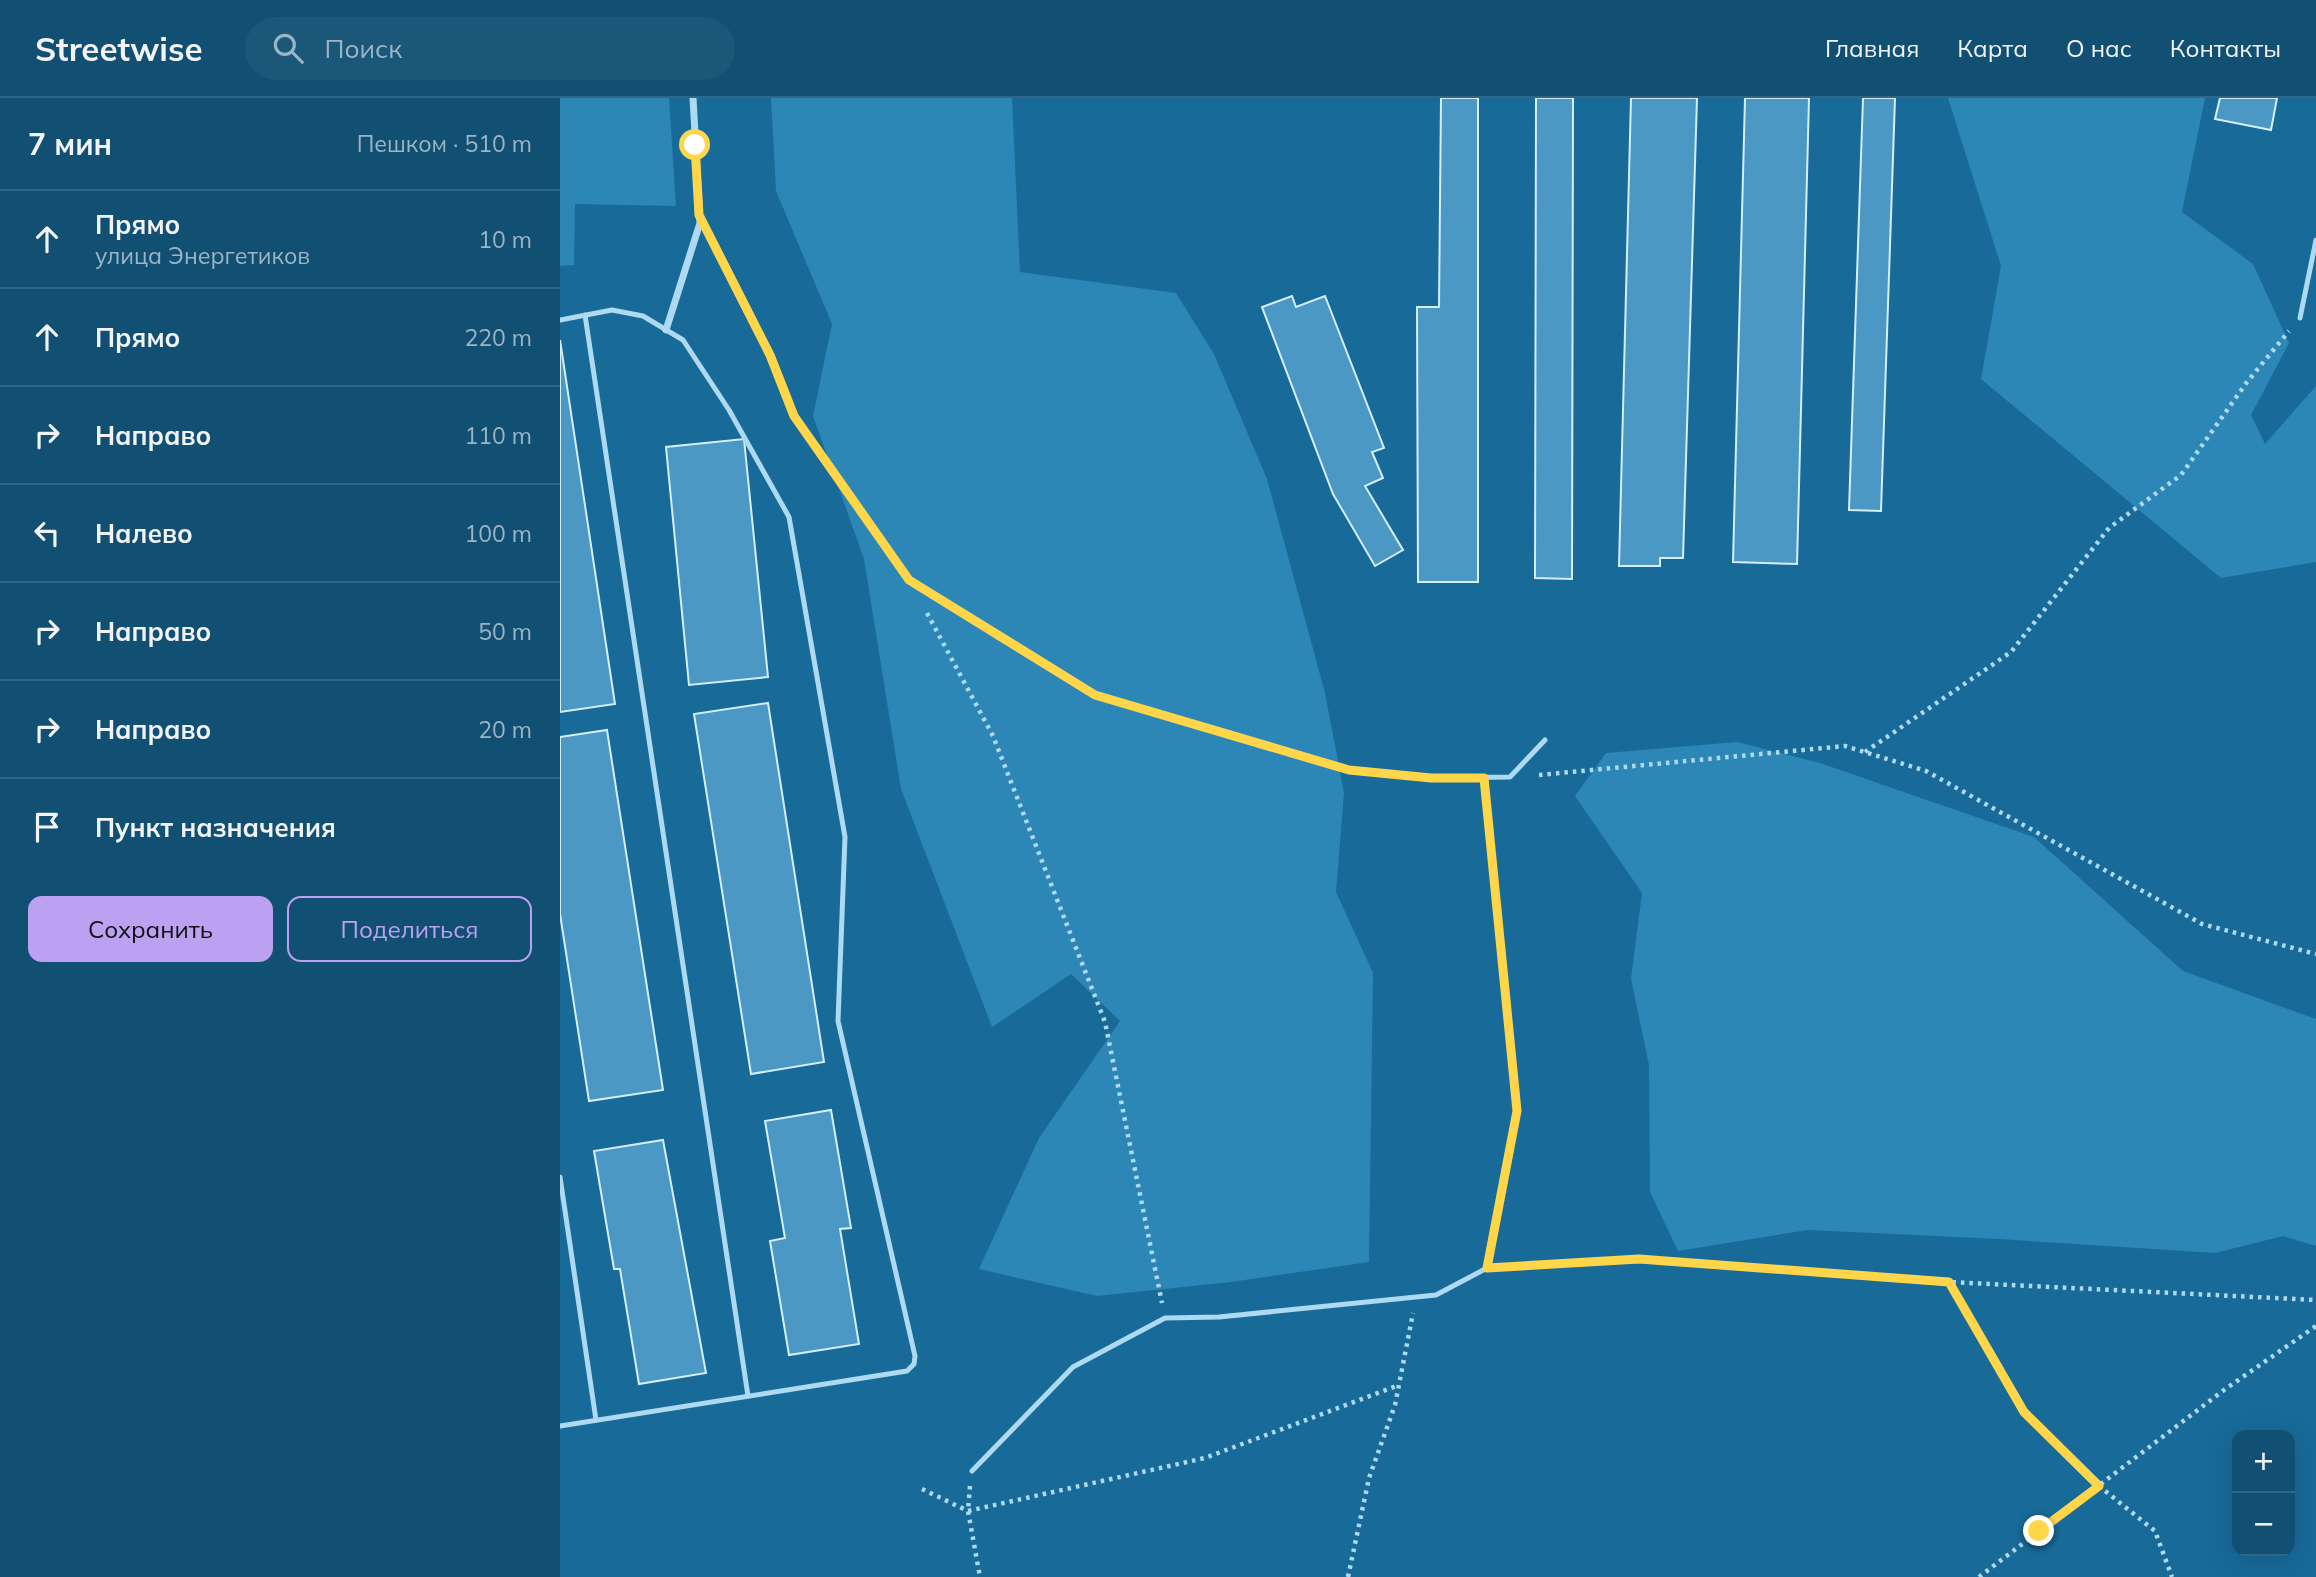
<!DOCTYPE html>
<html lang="ru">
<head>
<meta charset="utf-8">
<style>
	body { margin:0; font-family:Mulish,sans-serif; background:#1b5778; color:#f1f3f6 }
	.controls { position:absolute; right:21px; bottom:21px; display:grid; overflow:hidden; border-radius:14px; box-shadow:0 7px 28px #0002 }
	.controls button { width:63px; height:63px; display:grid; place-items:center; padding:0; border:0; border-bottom:2px solid #316785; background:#125073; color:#f1f3f6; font:35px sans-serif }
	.stop { position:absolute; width:21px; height:21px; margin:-16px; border:5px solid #ffd54a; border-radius:50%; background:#fff }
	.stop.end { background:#ffd54a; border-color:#fff; box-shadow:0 2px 7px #0008 }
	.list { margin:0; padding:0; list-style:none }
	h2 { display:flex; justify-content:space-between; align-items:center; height:91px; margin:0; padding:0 28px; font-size:30px }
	h2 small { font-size:23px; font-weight:400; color:#9cb5c4 }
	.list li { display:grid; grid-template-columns:46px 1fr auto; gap:21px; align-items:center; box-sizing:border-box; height:98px; padding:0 28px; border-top:2px solid #316785 }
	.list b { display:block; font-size:26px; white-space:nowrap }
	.list p { margin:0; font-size:23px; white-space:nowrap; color:#9cb5c4 }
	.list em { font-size:23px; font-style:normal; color:#9cb5c4 }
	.actions { display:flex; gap:14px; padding:21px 28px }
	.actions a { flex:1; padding:16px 0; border:2px solid #bca0f2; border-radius:14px; text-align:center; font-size:24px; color:#bca0f2 }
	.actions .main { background:#bca0f2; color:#111 }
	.icon { flex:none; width:38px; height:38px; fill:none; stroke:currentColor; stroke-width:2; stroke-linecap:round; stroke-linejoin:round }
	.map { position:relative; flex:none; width:1756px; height:1479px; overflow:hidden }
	header { display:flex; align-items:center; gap:42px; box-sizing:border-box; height:98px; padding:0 35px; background:#125073; border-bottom:2px solid #316785 }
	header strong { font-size:33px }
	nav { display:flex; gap:38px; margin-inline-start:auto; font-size:24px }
	.search { width:490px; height:63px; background:#1b5778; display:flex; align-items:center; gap:18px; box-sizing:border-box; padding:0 24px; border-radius:38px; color:#9cb5c4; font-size:26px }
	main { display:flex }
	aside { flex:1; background:#125073 }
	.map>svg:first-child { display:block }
	.green { fill:#2c86b6 }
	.building { fill:#4a98c3; stroke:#d4eefc; stroke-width:2 }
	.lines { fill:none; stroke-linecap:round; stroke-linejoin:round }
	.path { stroke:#add9f1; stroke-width:4.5; stroke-dasharray:3.5 5; stroke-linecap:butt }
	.service { stroke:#add9f1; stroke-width:5 }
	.minor { stroke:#add9f1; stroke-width:7 }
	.route { stroke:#ffd54a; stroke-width:9 }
</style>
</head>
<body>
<header>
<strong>Streetwise</strong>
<div class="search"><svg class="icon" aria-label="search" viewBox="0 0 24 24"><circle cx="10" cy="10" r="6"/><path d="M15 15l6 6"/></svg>Поиск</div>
<nav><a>Главная</a><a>Карта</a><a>О нас</a><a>Контакты</a></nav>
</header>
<main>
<aside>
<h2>7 мин<small>Пешком · 510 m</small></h2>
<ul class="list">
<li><svg class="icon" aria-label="ahead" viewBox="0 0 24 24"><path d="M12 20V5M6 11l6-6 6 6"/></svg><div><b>Прямо</b><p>улица Энергетиков</p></div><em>10 m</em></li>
<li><svg class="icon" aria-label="ahead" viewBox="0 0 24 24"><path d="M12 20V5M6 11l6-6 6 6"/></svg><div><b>Прямо</b></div><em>220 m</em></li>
<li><svg class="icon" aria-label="right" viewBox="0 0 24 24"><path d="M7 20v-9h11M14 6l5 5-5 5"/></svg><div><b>Направо</b></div><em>110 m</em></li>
<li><svg class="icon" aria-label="left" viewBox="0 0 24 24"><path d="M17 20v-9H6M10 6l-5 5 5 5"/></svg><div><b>Налево</b></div><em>100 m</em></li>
<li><svg class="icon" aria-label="right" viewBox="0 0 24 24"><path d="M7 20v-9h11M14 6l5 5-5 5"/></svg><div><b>Направо</b></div><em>50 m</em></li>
<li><svg class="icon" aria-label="right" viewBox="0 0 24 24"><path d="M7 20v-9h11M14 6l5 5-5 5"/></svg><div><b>Направо</b></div><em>20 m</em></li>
<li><svg class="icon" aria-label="arrive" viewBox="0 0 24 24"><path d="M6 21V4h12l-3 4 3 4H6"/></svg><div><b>Пункт назначения</b></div></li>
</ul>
<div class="actions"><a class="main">Сохранить</a><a>Поделиться</a></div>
</aside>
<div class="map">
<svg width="1756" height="1479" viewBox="0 0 1756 1479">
	<rect width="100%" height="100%" fill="#186a99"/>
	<!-- green -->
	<g class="green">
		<polygon points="0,0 109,0 116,108 15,106 14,167 0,168"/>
		<polygon points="211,0 452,0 460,174 616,195 654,256 707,381 765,595 784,695 776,794 813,875 809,1164 671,1184 537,1198 419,1171 479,1040 560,923 511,876 432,929 341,691 304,461 253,318 272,226 216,93"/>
		<polygon points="1388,0 1645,0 1622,114 1693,166 1729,245 1691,317 1705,346 1756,288 1756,464 1661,480 1421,281 1441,168"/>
		<polygon points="1177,644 1260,665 1474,739 1623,873 1756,921 1756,1148 1723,1138 1655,1155 1439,1141 1248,1132 1118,1153 1090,1094 1089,967 1071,881 1082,795 1015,698 1046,655"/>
	</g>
	<!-- building -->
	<g class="building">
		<polygon points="881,0 918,0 918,484 858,484 857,209 879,209"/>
		<polygon points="976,0 1013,0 1012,481 975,480"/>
		<polygon points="1071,0 1137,0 1123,460 1100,460 1100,468 1059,468"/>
		<polygon points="1185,0 1249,0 1237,466 1173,464"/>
		<polygon points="1303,0 1335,0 1321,413 1289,412"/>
		<polygon points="1660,0 1717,0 1711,32 1655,21"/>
		<polygon points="732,198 736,209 765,198 824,350 812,354 823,380 805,388 843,452 815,468 773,396 702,209"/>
		<polygon points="0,242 55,606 0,614"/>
		<polygon points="184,341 208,579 129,587 106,349"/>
		<polygon points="208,605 264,964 191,976 134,616"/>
		<polygon points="47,632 103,992 29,1003 0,816 0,639"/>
		<polygon points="271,1012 291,1130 280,1131 299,1246 229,1257 210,1143 225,1140 205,1023"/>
		<polygon points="103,1042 146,1275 79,1286 60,1171 54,1171 34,1053"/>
	</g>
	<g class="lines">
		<!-- path -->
		<g class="path">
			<polyline points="367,515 433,638 545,924 602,1205"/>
			<polyline points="1305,654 1451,554 1549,430 1621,377 1687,284 1729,233"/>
			<polyline points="979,677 1285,648 1366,673 1642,826 1756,856"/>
			<polyline points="943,1169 1079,1161 1389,1184 1756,1202"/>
			<polyline points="1389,1184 1464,1314 1539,1388 1595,1433 1612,1479"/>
			<polyline points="410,1388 408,1413 420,1479"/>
			<polyline points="362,1391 408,1413 645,1360 839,1287"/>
			<polyline points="788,1479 809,1380 835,1307 853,1215"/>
			<polyline points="1419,1479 1664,1292 1756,1228"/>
		</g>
		<!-- service -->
		<g class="service">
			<polyline points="140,119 210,257 234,318 349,482 535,597 789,672 871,680 950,679 985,642"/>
			<polyline points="25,217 188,1298"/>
			<polyline points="1740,220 1756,142"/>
			<polyline points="0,222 52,212 83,218 123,242 169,312 229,419 285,739 278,923 355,1258 354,1266 347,1273 0,1328"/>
			<polyline points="0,1079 36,1322"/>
			<polyline points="412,1373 513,1269 605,1220 659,1219 876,1197 927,1170 957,1013 924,680"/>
		</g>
		<!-- minor -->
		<polyline class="minor" points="106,232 140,125 133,0"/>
	</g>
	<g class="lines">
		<!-- route -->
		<polyline class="route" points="135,47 139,117 210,257 234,318 349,482 535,597 789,672 871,680 924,680 957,1013 927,1170 1079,1161 1389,1184 1464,1314 1539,1388 1479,1433"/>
	</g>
</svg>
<div class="controls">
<button>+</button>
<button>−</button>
</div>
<div class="stop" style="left:135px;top:47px"></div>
<div class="stop end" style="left:1479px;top:1433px"></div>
</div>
</main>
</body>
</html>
